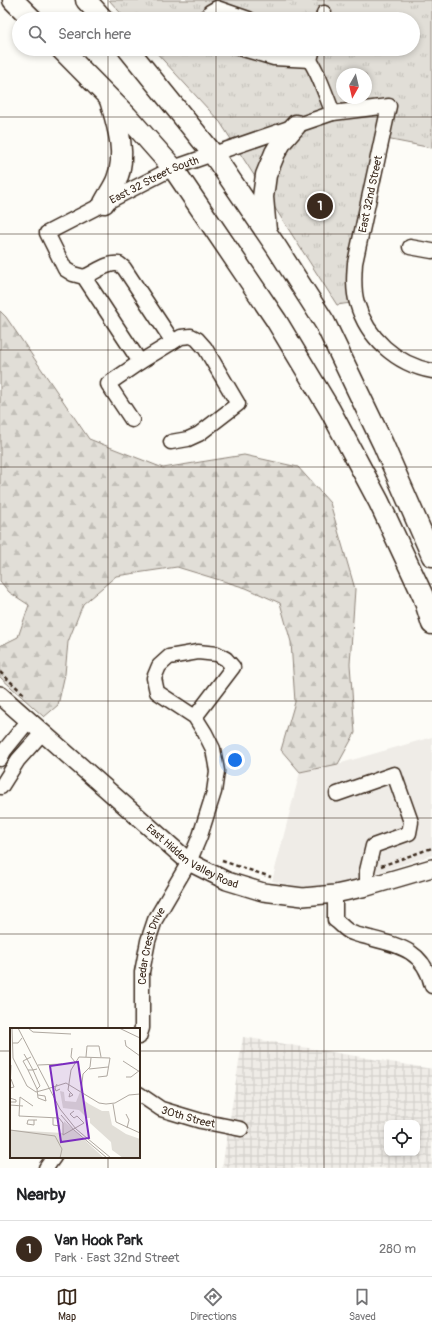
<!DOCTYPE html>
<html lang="en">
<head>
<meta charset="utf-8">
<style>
	body { margin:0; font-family:Pangolin,sans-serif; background:#f2f2f2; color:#202124 }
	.controls { position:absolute; right:12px; bottom:12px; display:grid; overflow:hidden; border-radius:8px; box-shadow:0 2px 6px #0003 }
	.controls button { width:36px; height:36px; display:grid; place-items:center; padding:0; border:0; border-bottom:1px solid #e0e0e0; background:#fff; color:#202124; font:20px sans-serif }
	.compass { position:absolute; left:336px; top:68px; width:36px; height:36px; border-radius:50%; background:#fff; box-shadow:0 2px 6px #0003; rotate:188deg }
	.you { position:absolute; left:235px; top:760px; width:14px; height:14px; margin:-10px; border:3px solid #fff; border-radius:50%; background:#1a73e8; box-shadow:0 0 0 6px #1a73e833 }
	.badge { display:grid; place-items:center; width:26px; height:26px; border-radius:50%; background:#3b2a1e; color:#fff; font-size:13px; font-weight:700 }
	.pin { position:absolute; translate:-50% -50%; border:2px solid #fff; box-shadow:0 1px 4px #0006 }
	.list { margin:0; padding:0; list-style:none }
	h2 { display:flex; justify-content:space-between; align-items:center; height:52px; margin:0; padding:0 16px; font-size:17px }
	h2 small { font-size:13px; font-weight:400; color:#757577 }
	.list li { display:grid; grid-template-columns:26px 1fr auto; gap:12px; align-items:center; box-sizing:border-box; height:56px; padding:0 16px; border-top:1px solid #e0e0e0 }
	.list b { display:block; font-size:15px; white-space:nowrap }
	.list p { margin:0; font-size:13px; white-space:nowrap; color:#757577 }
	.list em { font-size:13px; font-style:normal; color:#757577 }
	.icon { flex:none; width:22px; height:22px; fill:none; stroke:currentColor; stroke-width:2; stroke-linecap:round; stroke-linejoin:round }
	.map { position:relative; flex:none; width:432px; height:1168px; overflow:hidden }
	.search { position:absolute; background:#fff; box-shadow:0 2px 6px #0003; left:12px; right:12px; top:12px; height:44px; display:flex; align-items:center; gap:10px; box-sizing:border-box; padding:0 14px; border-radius:22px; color:#757577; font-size:15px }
	.sheet { height:108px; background:#fff }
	nav { display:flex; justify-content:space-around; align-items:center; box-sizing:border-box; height:56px; border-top:1px solid #e0e0e0; background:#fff; font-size:11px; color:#757577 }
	nav a { display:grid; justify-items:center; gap:2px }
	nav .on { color:#3b2a1e }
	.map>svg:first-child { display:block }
	.built { fill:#efece7 }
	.industrial { fill:url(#industrial-grid); fill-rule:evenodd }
	.grass { fill:url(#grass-tufts); stroke:#8e847a; fill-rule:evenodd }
	.forest { fill:url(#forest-firs); stroke:#8e847a }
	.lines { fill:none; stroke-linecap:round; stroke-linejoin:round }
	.minor-casing { stroke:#3b2a1e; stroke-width:17 }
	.major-casing { stroke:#3b2a1e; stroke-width:20 }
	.highway-casing { stroke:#3b2a1e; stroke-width:23 }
	.path { stroke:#3b2a1e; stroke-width:2.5; stroke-dasharray:4 3; stroke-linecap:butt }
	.minor { stroke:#fdfcf7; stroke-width:14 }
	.major { stroke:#fdfcf7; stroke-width:17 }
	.highway { stroke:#fdfcf7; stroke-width:20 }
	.grid { fill:none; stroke:#3b2a1e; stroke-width:1; stroke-opacity:0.55 }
	.labels { text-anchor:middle; stroke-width:3.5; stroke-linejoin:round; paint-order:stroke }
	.street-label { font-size:11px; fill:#3b2a1e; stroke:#fdfcf7 }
	.inset-road { fill:none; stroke:#afa8a0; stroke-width:1 }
	.view { fill:#7b2cbf; fill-opacity:0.15; stroke:#7b2cbf; stroke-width:2 }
	.inset-edge { fill:none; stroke:#3b2a1e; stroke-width:2 }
</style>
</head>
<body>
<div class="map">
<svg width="432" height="1168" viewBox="0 0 432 1168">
	<defs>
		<pattern id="industrial-grid" width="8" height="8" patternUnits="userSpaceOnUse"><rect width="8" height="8" fill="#efece7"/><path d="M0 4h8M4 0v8" fill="none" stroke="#cecbc6"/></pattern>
		<pattern id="grass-tufts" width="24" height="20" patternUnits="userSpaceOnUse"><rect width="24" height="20" fill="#e1ded7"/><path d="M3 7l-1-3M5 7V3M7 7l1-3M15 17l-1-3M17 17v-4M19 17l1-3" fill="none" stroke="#c2bfb8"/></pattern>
		<pattern id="forest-firs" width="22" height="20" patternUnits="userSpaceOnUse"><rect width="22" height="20" fill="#e1ded7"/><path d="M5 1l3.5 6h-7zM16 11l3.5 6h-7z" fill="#c2bfb8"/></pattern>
	</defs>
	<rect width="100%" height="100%" fill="#fdfcf7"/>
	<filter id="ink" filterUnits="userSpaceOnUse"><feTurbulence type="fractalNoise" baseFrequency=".025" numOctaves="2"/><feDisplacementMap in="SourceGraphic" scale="8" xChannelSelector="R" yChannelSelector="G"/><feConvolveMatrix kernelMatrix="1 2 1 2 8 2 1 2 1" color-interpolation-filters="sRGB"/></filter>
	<g filter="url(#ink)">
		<!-- built -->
		<polygon class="built" points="432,737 432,855 352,881 340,884 317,886 297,886 272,881 300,772 338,764"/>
		<!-- industrial -->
		<path class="industrial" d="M243,1037L432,1069V1168H222ZM387,1123H417V1153H387Z"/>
		<!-- grass -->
		<path class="grass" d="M109,0H432V148L381,138L355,263L357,302L337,305L220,122L153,49H413V19H126ZM342,74H366V98H342Z"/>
		<!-- forest -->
		<polygon class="forest" points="0,311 6,317 89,439 163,468 244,455 298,467 330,503 355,589 350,664 355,733 338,764 300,772 281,750 295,702 291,642 280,603 246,588 177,567 116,576 83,604 68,642 65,674 58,705 44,717 0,677 0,646 18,637 29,605 9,592 0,581"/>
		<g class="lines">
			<defs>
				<g id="minor">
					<polyline points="207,19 210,12 217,8 249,19"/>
					<polyline points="323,19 324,13"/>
					<polyline points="243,49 274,58 310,60 313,49"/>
					<path d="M302,49C317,67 324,91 333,113"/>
					<polyline points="410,247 432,251"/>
					<path d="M84,277C96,272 108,262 119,264L124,268L173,342"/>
					<polyline points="132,420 108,384 140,362"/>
					<path id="s1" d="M171,442L188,439L199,434L238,404L205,348L197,339L191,336L181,337L140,362L84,277L73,274L65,269L47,233L173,168L213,154L333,113L389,106L355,263C354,276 353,290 357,303C367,338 396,364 432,371"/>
					<polyline points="0,759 4,751 29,720"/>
					<polyline points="1,787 18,760 43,732"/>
					<polyline points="337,794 394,774 411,822 409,833 373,846 367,871 367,887"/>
					<path d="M335,894V920C340,923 344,929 350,932C356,935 364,936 370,938C401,946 424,951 432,986"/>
					<path id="s2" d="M139,1037L142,1028V972L148,941L155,920L189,862L200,836L214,792L217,771L213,749L205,733L195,717L157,692L154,678L159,666L169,657L198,652L217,654L226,659L233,667L195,717"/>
					<path id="s3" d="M139,1094L161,1109L201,1121L241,1129"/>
					<polyline points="46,1168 54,1157"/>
				</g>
				<g id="major">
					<path id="s4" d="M0,695L189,862L227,881L263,892L303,897L335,894L367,887L432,868"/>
				</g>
				<g id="highway">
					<polyline points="13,0 32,19"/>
					<polyline points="86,0 103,19"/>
					<polyline points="61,49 127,116 173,168 276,320 330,410 379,502 423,596 432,624"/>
					<polyline points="128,49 213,154 277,248 325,323 383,444 432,556"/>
					<path d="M104,203C108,195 114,187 117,179C127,154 117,124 110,100"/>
					<polyline points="266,231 263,197 266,175 275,153 282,141 296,125"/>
				</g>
			</defs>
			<!-- minor casing -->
			<use href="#minor" class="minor-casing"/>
			<!-- major casing -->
			<use href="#major" class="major-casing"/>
			<!-- highway casing -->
			<use href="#highway" class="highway-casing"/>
			<!-- path -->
			<g class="path">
				<polyline points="0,672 26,696"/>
				<polyline points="222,861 271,877"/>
				<polyline points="381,866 432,848"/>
			</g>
			<!-- minor -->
			<use href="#minor" class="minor"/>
			<!-- major -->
			<use href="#major" class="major"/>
			<!-- highway -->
			<use href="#highway" class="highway"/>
		</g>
	</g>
	<!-- grid -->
	<path class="grid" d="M108,0V19M216,0V19M324,0V19M108,49V1029M216,49V1168M324,49V1168M0,117H432M0,234H432M0,350H432M0,467H432M0,584H432M0,701H432M0,818H432M0,934H432M0,1051H11M139,1051H432M108,1157V1168"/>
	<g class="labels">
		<!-- street labels -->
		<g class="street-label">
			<text dy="4" stroke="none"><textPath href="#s1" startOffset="503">East 32 Street South</textPath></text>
			<text transform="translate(370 194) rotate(-78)" y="4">East 32nd Street</text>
			<text dy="4" stroke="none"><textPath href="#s4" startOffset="252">East Hidden Valley Road</textPath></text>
			<text dy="4" stroke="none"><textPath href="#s2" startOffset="93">Cedar Crest Drive</textPath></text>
			<text dy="4" stroke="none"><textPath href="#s3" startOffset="55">30th Street</textPath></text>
		</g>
	</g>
	<!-- overview -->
	<g transform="translate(10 1028)">
		<rect width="130" height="130" fill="#fdfcf7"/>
		<path d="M54,93L94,130H0V102L53,105Z" fill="#e1ded7"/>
		<path d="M50,63L54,64L55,73L66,74L70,64L74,67L72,71L79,76L92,83H99L102,97L116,106L130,111V130H113L102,122L101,114L80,95V90H77L69,82L53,80Z" fill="#e1ded7"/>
		<path class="inset-road" d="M2,0L3,30L17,58L26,64L37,61M8,0L50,81L66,101L101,130M18,0L23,4L61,6M109,0L130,10M115,12L116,18L130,28M2,15H8L12,10M62,20L61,29L65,34M14,26L17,31L13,33L18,42H23M21,29L17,31L23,42L27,41M76,29L77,18H89L91,29M113,33L130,44M28,37L52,36M79,41L98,39M18,42L27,61M23,42L30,58L27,61L28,70L36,73L35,68L28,67M116,49H121L130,42M47,56L45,60L46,63L50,61M0,60L4,59L1,51M37,61L56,55L89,75L96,76L105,75L119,67L130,66M0,63L1,37M71,63L73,46L80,39L81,30M60,65L59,69L63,67L58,62L61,42L69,29L100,30L97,48L88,49M10,69L9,88L49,90L53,95V107L74,95L67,88L64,90L60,86L64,83M10,69L23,78M0,70L6,72V74H0M103,76L106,94L130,105M0,77L13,78M116,86L119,92L117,100M51,87L64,102L97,130M43,90V97L50,98M24,92V97L17,96L18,92H27M0,102L45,108L52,121L50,130"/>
		<path class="view" d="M68,34L79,110L51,114L40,38Z"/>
		<rect width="130" height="130" class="inset-edge"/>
	</g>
</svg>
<div class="controls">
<button><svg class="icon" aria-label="locate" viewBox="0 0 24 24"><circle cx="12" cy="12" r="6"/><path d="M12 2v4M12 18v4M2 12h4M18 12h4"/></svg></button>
</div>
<svg class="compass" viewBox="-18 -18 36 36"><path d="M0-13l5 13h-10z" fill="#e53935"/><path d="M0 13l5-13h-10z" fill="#757577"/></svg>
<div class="you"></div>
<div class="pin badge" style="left:320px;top:206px">1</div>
<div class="search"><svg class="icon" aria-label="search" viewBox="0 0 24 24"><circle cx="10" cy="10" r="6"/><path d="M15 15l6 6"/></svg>Search here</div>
</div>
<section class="sheet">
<h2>Nearby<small></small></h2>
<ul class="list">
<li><span class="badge">1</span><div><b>Van Hook Park</b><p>Park · East 32nd Street</p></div><em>280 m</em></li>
</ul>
</section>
<nav>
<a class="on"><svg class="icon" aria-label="map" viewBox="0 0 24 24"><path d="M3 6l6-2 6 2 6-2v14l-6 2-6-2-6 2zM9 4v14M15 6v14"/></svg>Map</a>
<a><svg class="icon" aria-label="directions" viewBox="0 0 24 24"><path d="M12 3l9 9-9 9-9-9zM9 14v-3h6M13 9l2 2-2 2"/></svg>Directions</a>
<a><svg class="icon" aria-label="saved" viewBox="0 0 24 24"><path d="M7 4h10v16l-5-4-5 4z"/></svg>Saved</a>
</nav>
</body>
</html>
